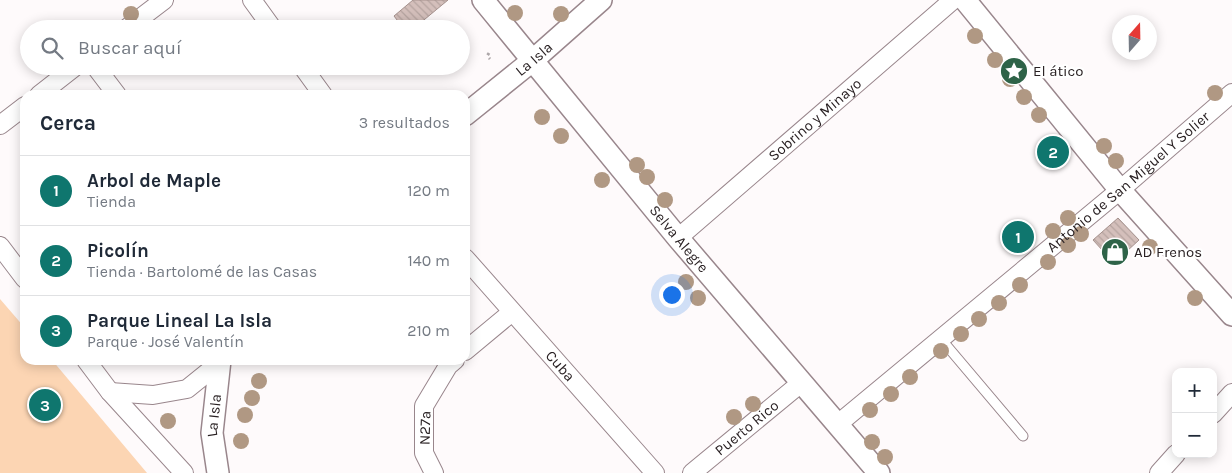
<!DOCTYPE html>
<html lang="es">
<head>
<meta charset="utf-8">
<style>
	body { margin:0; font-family:Karla,sans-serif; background:#f2f2f3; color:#1f2937 }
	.controls { position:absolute; right:15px; bottom:15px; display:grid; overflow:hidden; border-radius:10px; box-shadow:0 2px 12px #0003 }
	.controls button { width:45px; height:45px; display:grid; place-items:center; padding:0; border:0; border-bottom:1px solid #e0e1e3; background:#fff; color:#1f2937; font:25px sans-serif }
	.compass { position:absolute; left:1112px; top:15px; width:45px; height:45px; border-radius:50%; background:#fff; box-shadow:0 2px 12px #0003; rotate:20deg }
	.you { position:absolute; left:671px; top:294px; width:18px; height:18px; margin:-12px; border:4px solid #fff; border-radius:50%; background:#1a73e8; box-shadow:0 0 0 8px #1a73e833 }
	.badge { display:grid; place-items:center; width:32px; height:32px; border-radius:50%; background:#0f766e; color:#fff; font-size:16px; font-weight:700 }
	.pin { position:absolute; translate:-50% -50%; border:2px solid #fff; box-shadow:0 1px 5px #0006 }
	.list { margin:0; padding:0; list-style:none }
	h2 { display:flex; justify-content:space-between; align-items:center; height:65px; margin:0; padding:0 20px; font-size:21px }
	h2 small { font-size:16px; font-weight:400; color:#747a83 }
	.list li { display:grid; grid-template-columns:32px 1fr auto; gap:15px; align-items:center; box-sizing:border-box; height:70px; padding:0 20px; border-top:1px solid #e0e1e3 }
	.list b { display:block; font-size:19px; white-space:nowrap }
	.list p { margin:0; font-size:16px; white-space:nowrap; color:#747a83 }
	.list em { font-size:16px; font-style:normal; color:#747a83 }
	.icon { flex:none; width:28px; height:28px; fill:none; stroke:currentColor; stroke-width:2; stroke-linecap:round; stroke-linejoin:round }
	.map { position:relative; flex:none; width:1232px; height:473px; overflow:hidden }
	.search { position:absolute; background:#fff; box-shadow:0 2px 12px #0003; left:20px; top:20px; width:450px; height:55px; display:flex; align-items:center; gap:12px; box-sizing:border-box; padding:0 18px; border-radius:28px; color:#747a83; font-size:19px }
	.panel { position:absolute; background:#fff; box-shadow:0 2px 12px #0003; left:20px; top:90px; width:450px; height:275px; border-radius:15px }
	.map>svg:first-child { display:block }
	.green { fill:#fcd5b3 }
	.building { fill:url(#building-back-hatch); stroke:#a5918d }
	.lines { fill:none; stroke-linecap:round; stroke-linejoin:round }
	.service-casing { stroke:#99868c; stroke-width:11 }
	.minor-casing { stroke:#99868c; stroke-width:20 }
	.tertiary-casing { stroke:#99868c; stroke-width:24 }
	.path { stroke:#ada7a9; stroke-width:3; stroke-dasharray:2.5 4; stroke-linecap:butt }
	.service { stroke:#fff; stroke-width:9 }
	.minor { stroke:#fff; stroke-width:18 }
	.tertiary { stroke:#fff; stroke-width:21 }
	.tree { fill:#b09883 }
	.labels { text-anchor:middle; stroke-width:4.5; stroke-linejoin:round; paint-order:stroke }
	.street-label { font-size:15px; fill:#292123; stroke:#fff }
	.poi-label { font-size:15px; fill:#292123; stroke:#fff; text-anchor:start }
</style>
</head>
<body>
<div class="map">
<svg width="1232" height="473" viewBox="0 0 1232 473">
	<defs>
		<pattern id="building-back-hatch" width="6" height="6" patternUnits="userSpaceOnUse" patternTransform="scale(1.25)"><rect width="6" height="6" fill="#d4bfbb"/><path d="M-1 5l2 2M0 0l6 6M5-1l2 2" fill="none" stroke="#b6a4a0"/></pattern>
	</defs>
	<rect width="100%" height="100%" fill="#fefafb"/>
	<!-- green -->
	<polygon class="green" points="0,299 25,328 25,360 52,360 147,473 0,473"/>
	<!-- building -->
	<g class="building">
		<polygon points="413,0 448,0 413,29 404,29 394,16"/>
		<polygon points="1118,218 1139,240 1114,263 1093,240"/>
	</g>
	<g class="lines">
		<defs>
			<polyline id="service" points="941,339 1023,436"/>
			<g id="minor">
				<polyline points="252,0 273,29"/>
				<polyline points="126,29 164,0"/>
				<polyline points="95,66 117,95"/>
				<polyline points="302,66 323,95"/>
				<polyline points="39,95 76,66"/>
				<polyline points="0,125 25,106"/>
				<path id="s1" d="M678,238L953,0"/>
				<polyline points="0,246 25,279"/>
				<path id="s2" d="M465,258L655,473"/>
				<polyline points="465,351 512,312"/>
				<polyline points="86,360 110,392 184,473"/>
				<polyline points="110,392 153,395 187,389 218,364"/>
				<polyline points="1213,414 1232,393"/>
				<path id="s3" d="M838,424L1120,190L1232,93"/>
				<polyline points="434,473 424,453 424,406 448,366 455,360"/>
				<path id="s4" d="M692,473L801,383"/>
				<polyline points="1159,473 1176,454"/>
			</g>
			<g id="tertiary">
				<path id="s5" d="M483,0L678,238L879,473"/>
				<polyline points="965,0 1120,190 1232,315"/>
				<path id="s6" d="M465,115L532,61L601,0"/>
				<path id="s7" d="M218,473L212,433L220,360"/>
			</g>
		</defs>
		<!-- service casing -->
		<use href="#service" class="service-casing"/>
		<!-- minor casing -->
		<use href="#minor" class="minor-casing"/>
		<!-- tertiary casing -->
		<use href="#tertiary" class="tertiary-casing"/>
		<!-- path -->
		<polyline class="path" points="489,53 487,56 490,59"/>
		<!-- service -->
		<use href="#service" class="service"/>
		<!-- minor -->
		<use href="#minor" class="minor"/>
		<!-- tertiary -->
		<use href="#tertiary" class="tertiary"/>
	</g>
	<!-- trees -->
	<g class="tree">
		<circle cx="515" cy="13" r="8"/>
		<circle cx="131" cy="14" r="8"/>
		<circle cx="561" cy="14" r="8"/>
		<circle cx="975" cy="36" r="8"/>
		<circle cx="995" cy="60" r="8"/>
		<circle cx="1010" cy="79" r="8"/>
		<circle cx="1215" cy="93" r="8"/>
		<circle cx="1024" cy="97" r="8"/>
		<circle cx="1039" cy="115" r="8"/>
		<circle cx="542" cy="117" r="8"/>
		<circle cx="561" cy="136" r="8"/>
		<circle cx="1104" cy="146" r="8"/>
		<circle cx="1116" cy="161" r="8"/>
		<circle cx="637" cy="165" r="8"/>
		<circle cx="647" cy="177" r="8"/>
		<circle cx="602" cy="180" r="8"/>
		<circle cx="665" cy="200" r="8"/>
		<circle cx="1068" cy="218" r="8"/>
		<circle cx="1053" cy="231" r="8"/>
		<circle cx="1081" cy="234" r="8"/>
		<circle cx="1068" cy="245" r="8"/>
		<circle cx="1150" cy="247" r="8"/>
		<circle cx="1048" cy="262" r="8"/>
		<circle cx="686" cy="282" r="8"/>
		<circle cx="1020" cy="285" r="8"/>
		<circle cx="698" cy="298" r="8"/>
		<circle cx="1195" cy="298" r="8"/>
		<circle cx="999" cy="303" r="8"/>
		<circle cx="979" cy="319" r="8"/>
		<circle cx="961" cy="334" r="8"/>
		<circle cx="941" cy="351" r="8"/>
		<circle cx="910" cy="377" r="8"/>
		<circle cx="259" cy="381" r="8"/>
		<circle cx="891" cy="394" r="8"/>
		<circle cx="252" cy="398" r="8"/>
		<circle cx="753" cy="404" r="8"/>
		<circle cx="870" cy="410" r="8"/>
		<circle cx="245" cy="415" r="8"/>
		<circle cx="734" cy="417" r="8"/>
		<circle cx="168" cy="421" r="8"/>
		<circle cx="241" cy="441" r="8"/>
		<circle cx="872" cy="442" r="8"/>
		<circle cx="885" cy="457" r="8"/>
	</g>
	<!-- icons -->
	<defs>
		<symbol id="sight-disc" viewBox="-11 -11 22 22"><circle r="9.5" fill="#2e6348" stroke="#fff"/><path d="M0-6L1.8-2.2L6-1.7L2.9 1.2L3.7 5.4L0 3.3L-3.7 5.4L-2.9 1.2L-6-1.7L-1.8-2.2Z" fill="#fff"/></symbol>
		<symbol id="shop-disc" viewBox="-11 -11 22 22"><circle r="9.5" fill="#2e6348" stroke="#fff"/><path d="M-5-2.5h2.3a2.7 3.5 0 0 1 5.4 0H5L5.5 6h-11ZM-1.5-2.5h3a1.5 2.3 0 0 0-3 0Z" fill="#fff"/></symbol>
	</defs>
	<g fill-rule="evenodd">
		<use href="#sight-disc" x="998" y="55" width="32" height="32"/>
		<use href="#shop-disc" x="1099" y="236" width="32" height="32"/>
	</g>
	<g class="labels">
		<!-- street labels -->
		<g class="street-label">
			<text dy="5" stroke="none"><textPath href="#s6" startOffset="89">La Isla</textPath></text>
			<text dy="5" stroke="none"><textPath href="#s1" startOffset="181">Sobrino y Minayo</textPath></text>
			<text dy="5" stroke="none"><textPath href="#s3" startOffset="378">Antonio de San Miguel Y Solier</textPath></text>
			<text dy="5" stroke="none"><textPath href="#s5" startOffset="309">Selva Alegre</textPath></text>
			<text dy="5" stroke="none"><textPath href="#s2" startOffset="144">Cuba</textPath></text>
			<text dy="5" stroke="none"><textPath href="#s7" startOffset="58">La Isla</textPath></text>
			<text transform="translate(425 428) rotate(-88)" y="5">N27a</text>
			<text dy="5" stroke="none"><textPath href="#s4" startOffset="71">Puerto Rico</textPath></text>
		</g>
		<!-- poi labels -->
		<g class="poi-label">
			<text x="1033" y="76">El ático</text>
			<text x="1134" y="257">AD Frenos</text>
		</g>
	</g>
</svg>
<div class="controls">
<button>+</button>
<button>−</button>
</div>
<svg class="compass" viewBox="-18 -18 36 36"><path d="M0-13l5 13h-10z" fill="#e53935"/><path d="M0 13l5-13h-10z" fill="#747a83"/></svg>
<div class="you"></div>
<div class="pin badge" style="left:1018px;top:237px">1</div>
<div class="pin badge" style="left:1053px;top:152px">2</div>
<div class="pin badge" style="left:45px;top:405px">3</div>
<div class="search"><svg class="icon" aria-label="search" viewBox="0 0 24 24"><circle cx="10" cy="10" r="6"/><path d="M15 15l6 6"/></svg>Buscar aquí</div>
<section class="panel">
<h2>Cerca<small>3 resultados</small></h2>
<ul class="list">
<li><span class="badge">1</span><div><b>Arbol de Maple</b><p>Tienda</p></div><em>120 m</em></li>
<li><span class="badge">2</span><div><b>Picolín</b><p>Tienda · Bartolomé de las Casas</p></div><em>140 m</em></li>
<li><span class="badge">3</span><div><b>Parque Lineal La Isla</b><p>Parque · José Valentín</p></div><em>210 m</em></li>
</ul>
</section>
</div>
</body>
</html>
